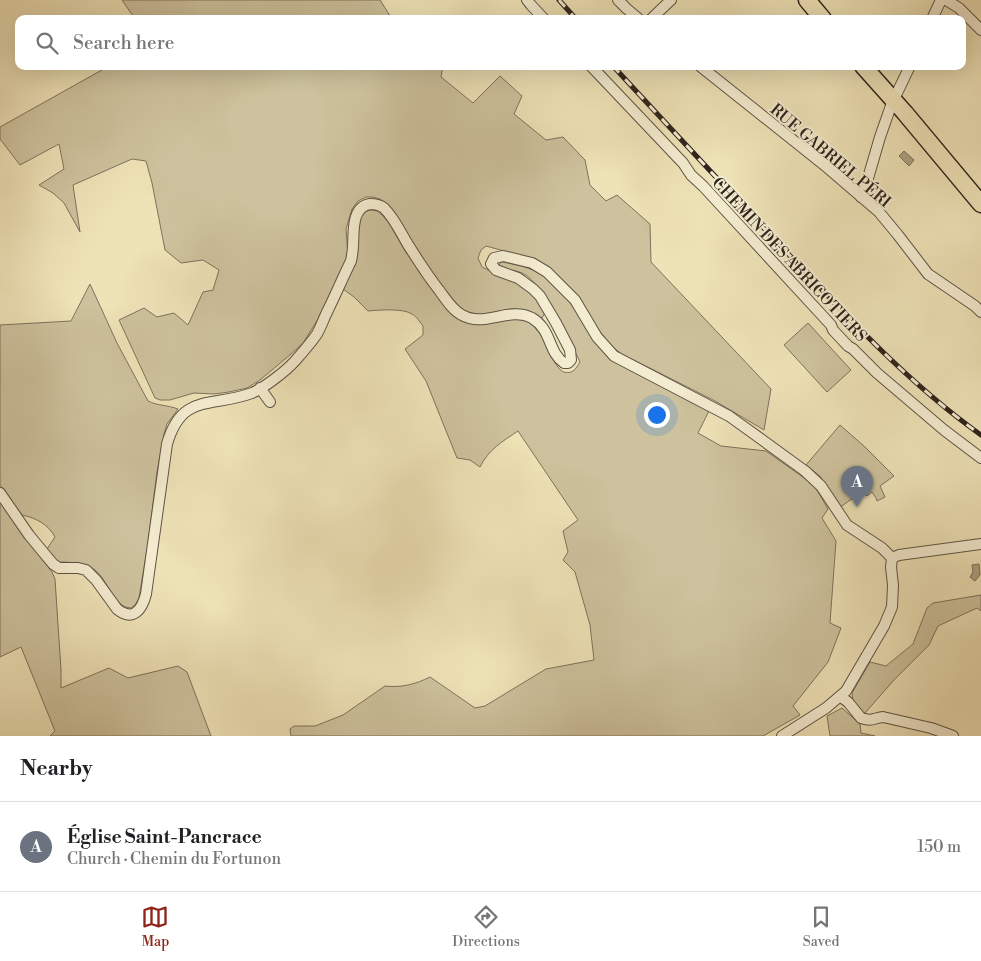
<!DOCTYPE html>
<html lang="en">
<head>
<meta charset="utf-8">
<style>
	body { margin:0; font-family:"Libre Bodoni",serif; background:#f2f2f2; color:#202124 }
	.you { position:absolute; left:656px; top:414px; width:18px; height:18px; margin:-12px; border:4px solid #fff; border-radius:50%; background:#1a73e8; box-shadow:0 0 0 8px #1a73e833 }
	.badge { display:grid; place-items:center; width:32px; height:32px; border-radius:50%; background:#8f2418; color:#fff; font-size:16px; font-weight:700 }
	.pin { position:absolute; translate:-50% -41px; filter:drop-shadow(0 1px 2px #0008) }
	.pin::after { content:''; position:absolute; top:26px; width:18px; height:15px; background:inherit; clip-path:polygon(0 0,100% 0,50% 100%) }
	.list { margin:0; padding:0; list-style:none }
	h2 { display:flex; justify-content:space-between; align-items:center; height:65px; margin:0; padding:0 20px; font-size:21px }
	h2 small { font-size:16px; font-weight:400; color:#757577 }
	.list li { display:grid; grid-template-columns:32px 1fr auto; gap:15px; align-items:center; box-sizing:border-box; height:90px; padding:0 20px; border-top:1px solid #e0e0e0 }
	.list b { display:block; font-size:19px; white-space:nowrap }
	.list p { margin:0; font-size:16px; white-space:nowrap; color:#757577 }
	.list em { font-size:16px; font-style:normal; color:#757577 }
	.icon { flex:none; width:28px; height:28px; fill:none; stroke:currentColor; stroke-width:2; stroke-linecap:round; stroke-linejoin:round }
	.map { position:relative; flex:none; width:981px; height:736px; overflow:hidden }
	.search { position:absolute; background:#fff; box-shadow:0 5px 20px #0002; left:15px; right:15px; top:15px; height:55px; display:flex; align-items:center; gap:12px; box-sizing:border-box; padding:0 18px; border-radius:10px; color:#757577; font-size:19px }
	.sheet { height:155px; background:#fff }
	nav { display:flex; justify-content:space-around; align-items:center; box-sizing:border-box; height:70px; border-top:1px solid #e0e0e0; background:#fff; font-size:14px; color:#757577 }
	nav a { display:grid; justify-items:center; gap:2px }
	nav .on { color:#8f2418 }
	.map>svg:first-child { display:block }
	.green { fill:#cdc29d; stroke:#7e725d }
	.water { fill:#ada183; stroke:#7a6f5a }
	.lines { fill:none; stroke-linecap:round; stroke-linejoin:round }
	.street-casing { stroke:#5e5344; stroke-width:12 }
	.primary-casing { stroke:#2e231d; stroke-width:19 }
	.street { stroke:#f4ecd0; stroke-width:10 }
	.primary { stroke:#eee2b7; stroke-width:16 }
	.rail-casing { stroke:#2e231d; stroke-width:5 }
	.rail { stroke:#f4ecd0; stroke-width:3; stroke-dasharray:9; stroke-linecap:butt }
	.labels { text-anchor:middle; stroke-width:4; stroke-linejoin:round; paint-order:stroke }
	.street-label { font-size:16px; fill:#2e231d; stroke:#f4ecd0 }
</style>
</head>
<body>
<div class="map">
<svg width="981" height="736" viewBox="0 0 981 736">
	<rect width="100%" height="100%" fill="#eee2b7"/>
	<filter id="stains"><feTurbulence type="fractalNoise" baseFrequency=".004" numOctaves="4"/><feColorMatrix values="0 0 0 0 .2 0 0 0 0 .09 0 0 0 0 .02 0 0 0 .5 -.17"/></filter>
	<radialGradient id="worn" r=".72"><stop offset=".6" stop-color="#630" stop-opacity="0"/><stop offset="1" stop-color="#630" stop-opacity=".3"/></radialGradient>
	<!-- green -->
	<g class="green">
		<polygon points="122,0 380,0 392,19 135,19"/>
		<path d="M109,66H443L441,77L473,103L500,76L522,96L514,114L546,140L563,137L585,160L590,185L606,201L617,195L650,224L651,262L771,389L764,430L715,401L622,354L611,346L598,329L574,291L550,268L533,259L486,246L481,250L478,258L482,267L501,276L517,282L536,297L546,311L542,318C531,313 522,308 509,309C496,311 481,318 468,313C457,309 450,298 444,289C423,262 407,230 386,203L380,199L372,197H366L358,201L352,209L346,229L348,255L336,287L315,324L303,343L291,354L260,380L247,388L229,392L214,394L194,393L170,400H160L155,398L119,320L144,308L157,317L174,313L188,325L203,292L213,290L219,270L203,260L181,263L165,250L152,183L146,161L132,159L73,185L80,232L64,203L53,193L39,185L64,169L59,144L20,165L0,139V127Z"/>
		<path d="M371,210L377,211L382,215L389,223L405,251L446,307L456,317C475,317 521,314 535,325C546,334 552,365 562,371C565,373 570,373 573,371C576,369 578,365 580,362C570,341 543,284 524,274C517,270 508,270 501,268L499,264L502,262L519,265L533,270L549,278L561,291L580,316L599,347L613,359L710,409L698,433L721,446L766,451L814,485L828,509L822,518L836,541L830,623L841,628L828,662L793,706L800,715L763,736H291L290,729L294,726H315L343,715L385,686C401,688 416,684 430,677L475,708L485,706L546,669L594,660L590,625L575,572L563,560L568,552L563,531L578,520L518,431C503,441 488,450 480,467L470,460L457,458L426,381L405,349L423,335V326C420,322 416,316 412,314C403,308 379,310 368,311L354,297L343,289L361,217L366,211Z"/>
		<path d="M90,284L117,343L148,401C158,406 168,405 178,409L167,424L164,434L157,472L148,543L139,598L135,605L131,608C114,608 108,580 95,570C85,562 68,562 56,562L45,552L55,537C48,524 36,518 22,515L0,485V325L71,321Z"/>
		<polygon points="808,323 851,370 827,392 784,345"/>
		<polygon points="840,425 865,447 894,476 880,486 885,497 877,501 876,498 872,492 867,496 863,491 839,508 820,476 806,465"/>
		<polygon points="0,501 25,537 52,572 55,579 61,670 61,688 109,668 128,678 178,666 187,672 211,736 50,736 55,731 21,647 0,657"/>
		<polygon points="981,595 981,611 977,608 938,626 929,645 894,680 865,713 858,710 853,701 852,693 870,662 886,666 913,644 927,608 933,603"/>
		<polygon points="842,708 860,724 861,733 875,736 830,736 827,716"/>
	</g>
	<!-- water -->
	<g class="water">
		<polygon points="904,151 914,160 909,166 899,156"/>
		<polygon points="979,564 980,575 975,581 970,577 973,572 972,565"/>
	</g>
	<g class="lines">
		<defs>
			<g id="street">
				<polyline points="527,0 531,5 544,19"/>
				<polyline points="618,0 627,9 639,19"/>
				<polyline points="946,0 959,8 981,30"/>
				<polyline points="651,19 671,0"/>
				<polyline points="932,19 941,0"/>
				<polyline points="591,66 683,163 691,175 703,186 831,325 833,330 848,346 853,349 877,373 944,430 981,458"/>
				<polyline points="700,66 823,164 879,212 898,235 928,274 975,306 981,312"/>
				<polyline points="861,197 864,192 880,137 893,100 897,93 910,66"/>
				<polyline points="260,388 270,402"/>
				<path d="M0,493L29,535L53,564L59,568H78L86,570L96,580L117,609C133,622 142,610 146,594L167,444C182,392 212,408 252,393C264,388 286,371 295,361C302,353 311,343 317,334C321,327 324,318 328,310C336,294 343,277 351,261C352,256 353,251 353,246C354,233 351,207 370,204C375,204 380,205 384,208C394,218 400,231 407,243C417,259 427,275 439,290C445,298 452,310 462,315C484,328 509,306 532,318C552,330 548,352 564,363H568L571,360L570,350L556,323L540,296L533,289L518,278L496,270L491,264L494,258L503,256L532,263L547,272L575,300L597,337L614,356L729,416L761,439L805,471L821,486L847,525L882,548L892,558"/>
				<path d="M841,697L848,702L861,718C873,722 873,718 883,717L931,728L953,736"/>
				<polyline points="782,736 826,708 846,691 884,626 892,607 893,585 891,567 892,558 899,555 981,544"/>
			</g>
			<g id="primary">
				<polyline points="807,0 823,19"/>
				<polyline points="863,66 905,113 981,204"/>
			</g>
		</defs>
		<!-- street casing -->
		<use href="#street" class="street-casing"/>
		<!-- primary casing -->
		<use href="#primary" class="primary-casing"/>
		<!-- street -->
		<use href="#street" class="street"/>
		<!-- primary -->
		<use href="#primary" class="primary"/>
		<defs>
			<g id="rail">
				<polyline points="559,0 576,19"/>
				<path d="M613,66C673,131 733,196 794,260C852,322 911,385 981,435"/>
			</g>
		</defs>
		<!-- rail casing -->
		<use href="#rail" class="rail-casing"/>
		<!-- rail -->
		<use href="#rail" class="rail"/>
	</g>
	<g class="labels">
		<!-- street labels -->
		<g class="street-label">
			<text transform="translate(831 155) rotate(40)" y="6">RUE GABRIEL PÉRI</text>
			<text transform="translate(790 259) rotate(47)" y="6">CHEMIN DES ABRICOTIERS</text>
		</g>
	</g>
	<rect width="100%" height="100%" filter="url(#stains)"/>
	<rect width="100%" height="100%" fill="url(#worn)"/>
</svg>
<div class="you"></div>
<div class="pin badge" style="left:857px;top:507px;background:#6b7280">A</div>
<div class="search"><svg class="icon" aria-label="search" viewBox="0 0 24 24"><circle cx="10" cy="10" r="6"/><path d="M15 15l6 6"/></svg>Search here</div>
</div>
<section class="sheet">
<h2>Nearby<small></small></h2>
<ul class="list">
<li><span class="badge" style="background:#6b7280">A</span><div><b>Église Saint-Pancrace</b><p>Church · Chemin du Fortunon</p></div><em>150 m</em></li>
</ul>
</section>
<nav>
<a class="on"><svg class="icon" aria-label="map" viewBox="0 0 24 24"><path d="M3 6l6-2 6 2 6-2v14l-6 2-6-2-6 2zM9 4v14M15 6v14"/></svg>Map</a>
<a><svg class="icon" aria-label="directions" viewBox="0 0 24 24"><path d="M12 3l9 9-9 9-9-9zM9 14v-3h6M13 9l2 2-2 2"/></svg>Directions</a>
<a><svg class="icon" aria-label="saved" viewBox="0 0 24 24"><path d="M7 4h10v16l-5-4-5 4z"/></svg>Saved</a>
</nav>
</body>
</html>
